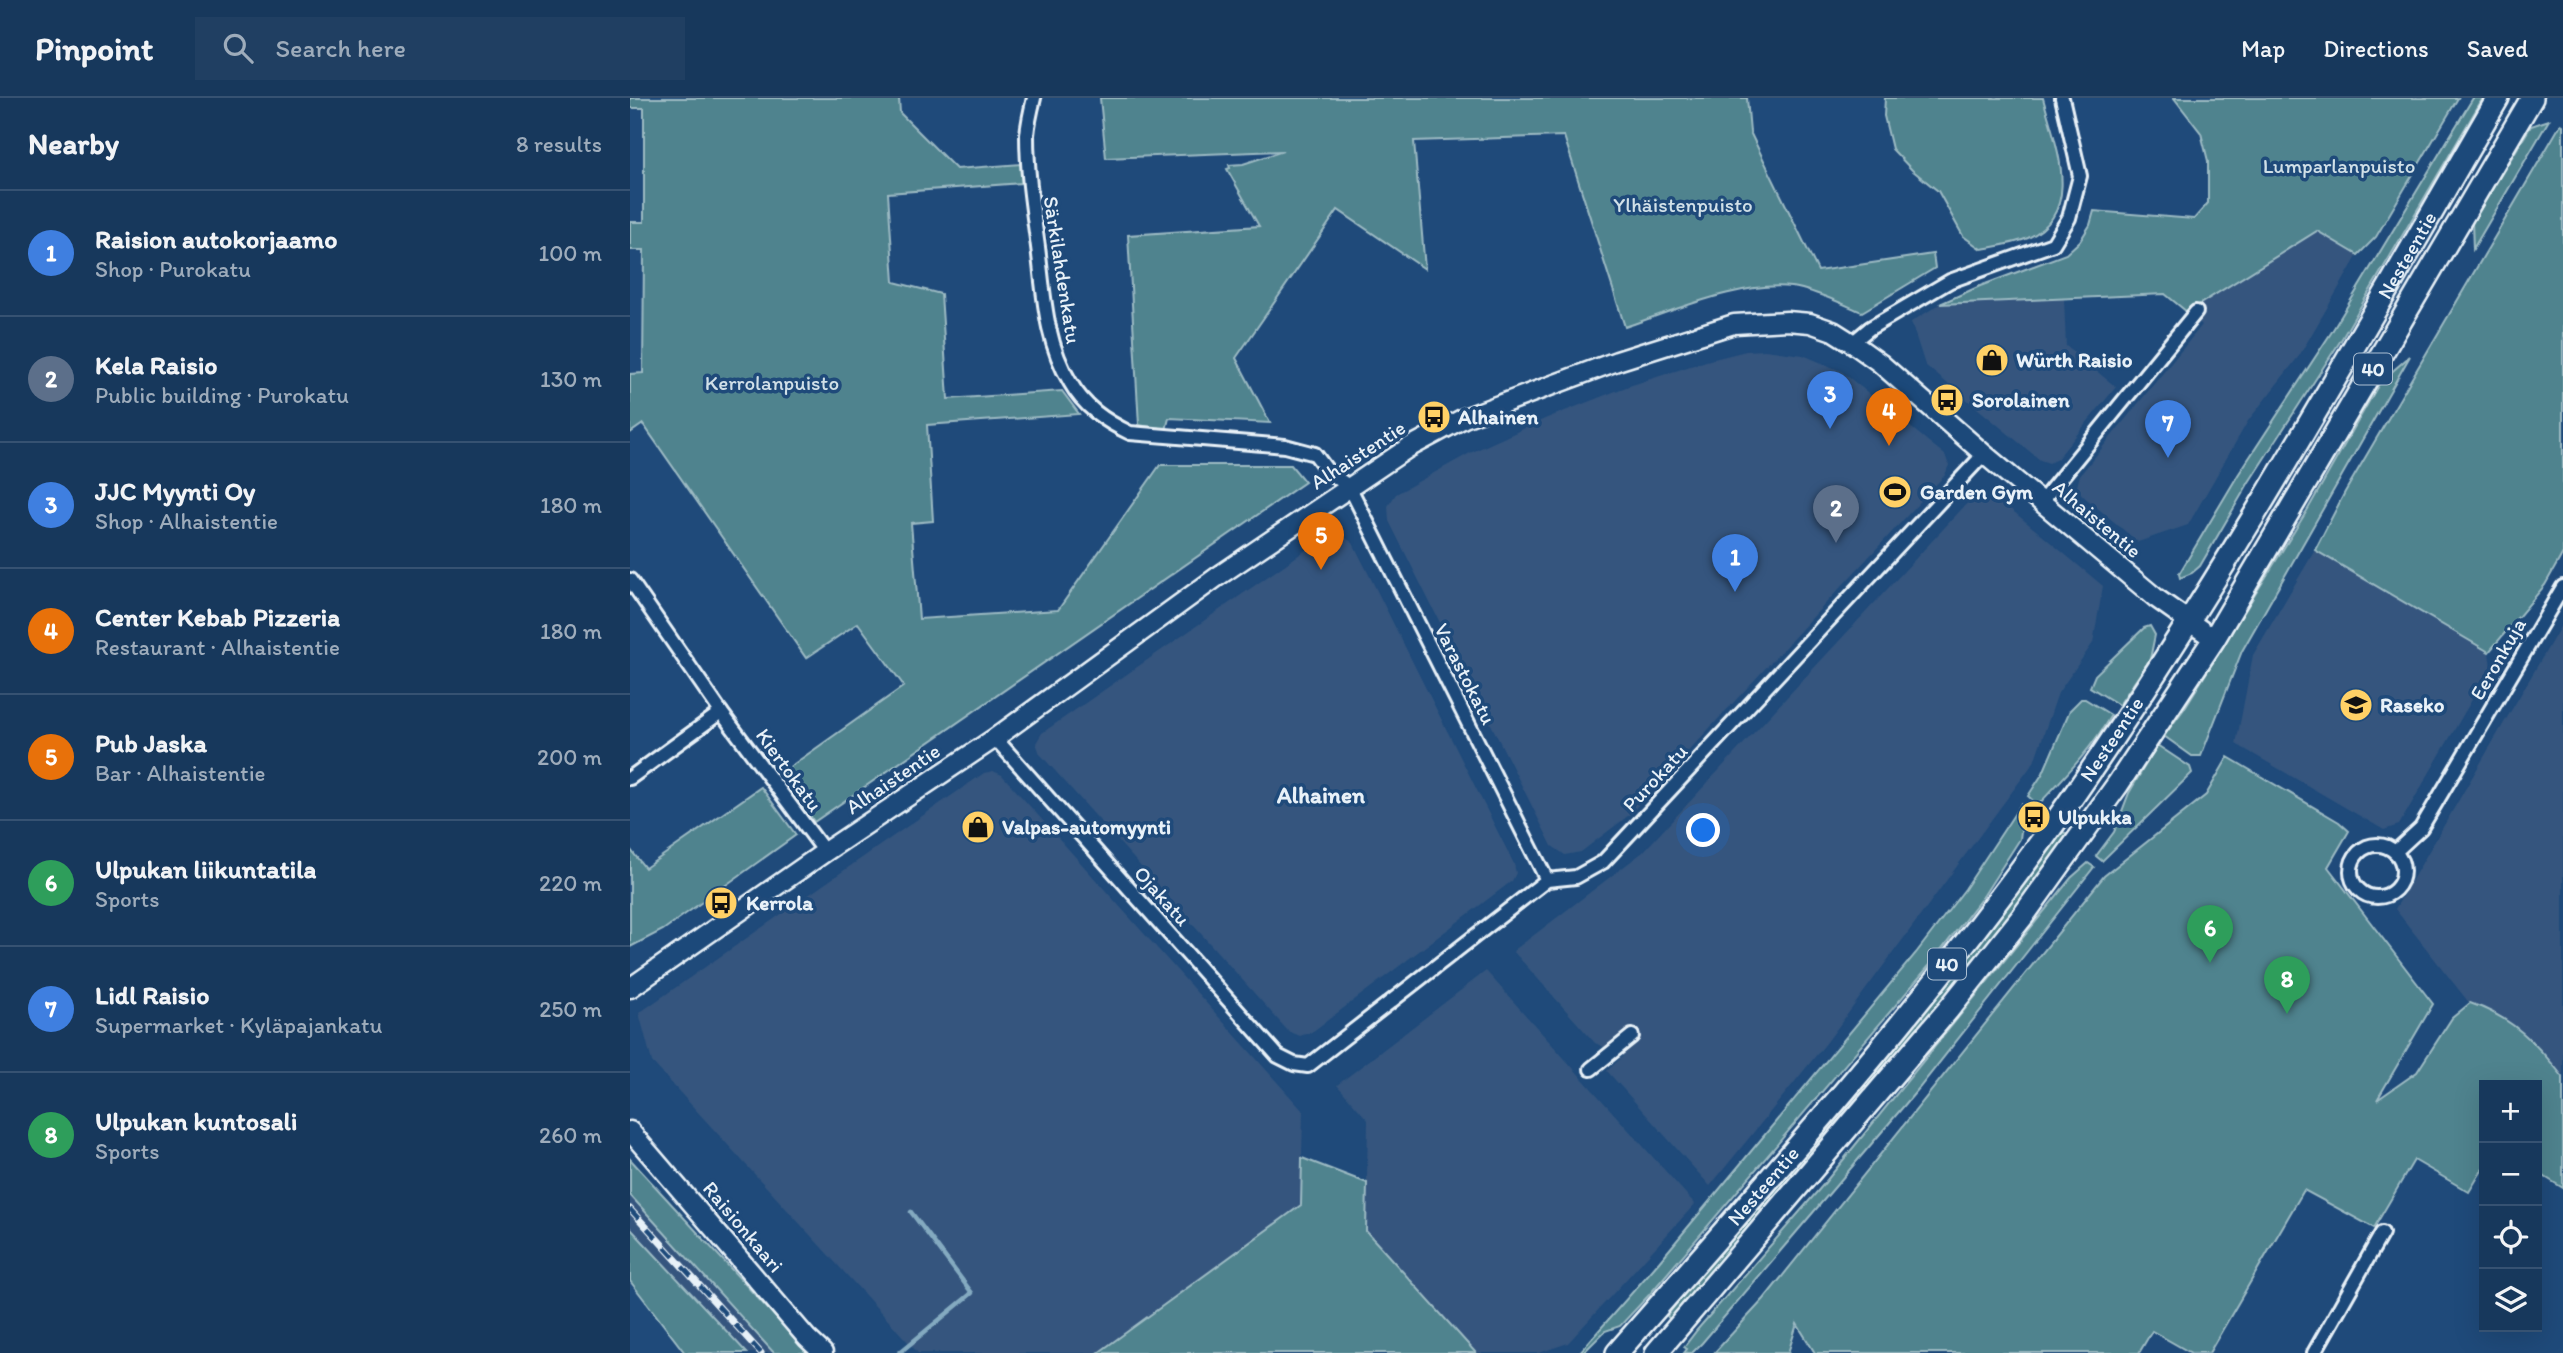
<!DOCTYPE html>
<html lang="en">
<head>
<meta charset="utf-8">
<style>
	body { margin:0; font-family:Itim,sans-serif; background:#203f62; color:#f1f3f6 }
	.controls { position:absolute; right:21px; bottom:21px; display:grid; overflow:hidden; border-radius:0px; box-shadow:0 7px 28px #0002 }
	.controls button { width:63px; height:63px; display:grid; place-items:center; padding:0; border:0; border-bottom:2px solid #365272; background:#17385c; color:#f1f3f6; font:35px sans-serif }
	.you { position:absolute; left:1074px; top:733px; width:24px; height:24px; margin:-18px; border:5px solid #fff; border-radius:50%; background:#1a73e8; box-shadow:0 0 0 10px #1a73e833 }
	.badge { display:grid; place-items:center; width:46px; height:46px; border-radius:50%; background:#8abfa5; color:#fff; font-size:23px; font-weight:700 }
	.pin { position:absolute; translate:-50% -58px; filter:drop-shadow(0 2px 4px #0008) }
	.pin::after { content:''; position:absolute; top:37px; width:24px; height:21px; background:inherit; clip-path:polygon(0 0,100% 0,50% 100%) }
	.list { margin:0; padding:0; list-style:none }
	h2 { display:flex; justify-content:space-between; align-items:center; height:91px; margin:0; padding:0 28px; font-size:30px }
	h2 small { font-size:23px; font-weight:400; color:#9eacbb }
	.list li { display:grid; grid-template-columns:46px 1fr auto; gap:21px; align-items:center; box-sizing:border-box; height:126px; padding:0 28px; border-top:2px solid #365272 }
	.list b { display:block; font-size:26px; white-space:nowrap }
	.list p { margin:0; font-size:23px; white-space:nowrap; color:#9eacbb }
	.list em { font-size:23px; font-style:normal; color:#9eacbb }
	.icon { flex:none; width:38px; height:38px; fill:none; stroke:currentColor; stroke-width:2; stroke-linecap:round; stroke-linejoin:round }
	.map { position:relative; flex:none; width:1933px; height:1255px; overflow:hidden }
	header { display:flex; align-items:center; gap:42px; box-sizing:border-box; height:98px; padding:0 35px; background:#17385c; border-bottom:2px solid #365272 }
	header strong { font-size:33px }
	nav { display:flex; gap:38px; margin-inline-start:auto; font-size:24px }
	.search { width:490px; height:63px; background:#203f62; display:flex; align-items:center; gap:18px; box-sizing:border-box; padding:0 24px; border-radius:0px; color:#9eacbb; font-size:26px }
	main { display:flex }
	aside { flex:1; background:#17385c }
	.map>svg:first-child { display:block }
	.built { fill:#34557e }
	.green { fill:#50838e; stroke:#9cbac3; stroke-width:2 }
	.lines { fill:none; stroke-linecap:round; stroke-linejoin:round }
	.stream { stroke:#84aac0; stroke-width:4.5 }
	.street-casing { stroke:#e8f1f8; stroke-width:18 }
	.secondary-casing { stroke:#e8f1f8; stroke-width:23 }
	.primary-casing { stroke:#e8f1f8; stroke-width:26 }
	.street { stroke:#1f4a7a; stroke-width:12 }
	.secondary { stroke:#1f4a7a; stroke-width:18 }
	.primary { stroke:#1f4a7a; stroke-width:21 }
	.rail-casing { stroke:#e8f1f8; stroke-width:7 }
	.rail { stroke:#1f4a7a; stroke-width:4.5; stroke-dasharray:13; stroke-linecap:butt }
	.labels { text-anchor:middle; stroke-width:7; stroke-linejoin:round; paint-order:stroke }
	.shield { fill:#1f4a7a; stroke:#acbfd2; stroke-width:2 }
	.shield-label { font-size:19px; font-weight:bold; fill:#e8f1f8 }
	.park-label { font-size:21px; fill:#d1e0e8; stroke:#1f4a7a }
	.street-label { font-size:21px; fill:#e8f1f8; stroke:#1f4a7a }
	.poi-label { font-size:21px; font-weight:bold; fill:#e8f1f8; stroke:#1f4a7a; text-anchor:start }
	.neighbourhood-label { font-size:23px; font-weight:bold; fill:#e8f1f8; stroke:#1f4a7a }
</style>
</head>
<body>
<header>
<strong>Pinpoint</strong>
<div class="search"><svg class="icon" aria-label="search" viewBox="0 0 24 24"><circle cx="10" cy="10" r="6"/><path d="M15 15l6 6"/></svg>Search here</div>
<nav><a>Map</a><a>Directions</a><a>Saved</a></nav>
</header>
<main>
<aside>
<h2>Nearby<small>8 results</small></h2>
<ul class="list">
<li><span class="badge" style="background:#3f7fe0">1</span><div><b>Raision autokorjaamo</b><p>Shop · Purokatu</p></div><em>100 m</em></li>
<li><span class="badge" style="background:#5c6f8a">2</span><div><b>Kela Raisio</b><p>Public building · Purokatu</p></div><em>130 m</em></li>
<li><span class="badge" style="background:#3f7fe0">3</span><div><b>JJC Myynti Oy</b><p>Shop · Alhaistentie</p></div><em>180 m</em></li>
<li><span class="badge" style="background:#e8710a">4</span><div><b>Center Kebab Pizzeria</b><p>Restaurant · Alhaistentie</p></div><em>180 m</em></li>
<li><span class="badge" style="background:#e8710a">5</span><div><b>Pub Jaska</b><p>Bar · Alhaistentie</p></div><em>200 m</em></li>
<li><span class="badge" style="background:#2e9e5b">6</span><div><b>Ulpukan liikuntatila</b><p>Sports</p></div><em>220 m</em></li>
<li><span class="badge" style="background:#3f7fe0">7</span><div><b>Lidl Raisio</b><p>Supermarket · Kyläpajankatu</p></div><em>250 m</em></li>
<li><span class="badge" style="background:#2e9e5b">8</span><div><b>Ulpukan kuntosali</b><p>Sports</p></div><em>260 m</em></li>
</ul>
</aside>
<div class="map">
<svg width="1933" height="1255" viewBox="0 0 1933 1255">
	<rect width="100%" height="100%" fill="#1f4a7a"/>
	<filter id="ink" filterUnits="userSpaceOnUse"><feTurbulence type="fractalNoise" baseFrequency=".0143" numOctaves="2"/><feDisplacementMap in="SourceGraphic" scale="14" xChannelSelector="R" yChannelSelector="G"/><feConvolveMatrix kernelMatrix="1 2 1 2 8 2 1 2 1" color-interpolation-filters="sRGB"/></filter>
	<g filter="url(#ink)">
		<!-- built -->
		<g class="built">
			<polygon points="1687,132 1728,157 1669,258 1618,323 1558,427 1508,444 1452,397 1447,388 1450,377 1572,227 1557,214"/>
			<polygon points="1434,200 1436,248 1486,289 1427,361 1419,365 1410,362 1295,267 1281,224 1310,206"/>
			<polygon points="1135,252 1173,257 1211,273 1315,357 1319,367 1315,377 998,718 951,754 935,757 922,748 759,423 758,408 766,396 840,355 917,320 996,289 1076,263 1116,253"/>
			<polygon points="1353,396 1366,399 1473,488 1463,545 1428,595 1404,664 1197,944 1080,1088 977,973 993,958 965,945 883,853 1013,754 1341,401"/>
			<polygon points="710,436 723,445 884,766 886,775 882,783 682,934 670,938 658,933 410,656 406,645 412,635 696,438"/>
			<polygon points="1685,452 1859,554 1861,569 1769,727 1754,732 1606,646 1623,557"/>
			<polygon points="1933,524 1933,1025 1907,987 1904,987 1765,811"/>
			<polygon points="363,673 372,677 673,1013 671,1107 468,1255 288,1255 22,964 9,915 354,675"/>
			<polygon points="856,873 1065,1106 938,1245 909,1255 846,1255 736,1133 738,1022 707,987"/>
			<polygon points="0,1097 144,1255 117,1255 0,1130"/>
		</g>
		<!-- green -->
		<g class="green">
			<polygon points="0,0 269,0 270,15 326,71 391,66 392,85 258,95 264,184 311,196 318,301 432,293 449,316 297,327 303,423 281,425 289,521 428,512 530,367 661,367 675,384 184,724 154,673 274,588 228,525 176,560 13,326 0,335 0,276 13,275 14,152 0,152 0,124 14,124 14,10 0,10"/>
			<path d="M470,0H1117L1120,34L1188,173L1303,156L1305,170L1232,214C1213,206 1192,196 1172,191C1123,178 1042,213 995,229L934,38L784,43L795,171L708,112L606,260L640,325L539,320L536,332L509,327L498,137L629,128L597,71L600,70L599,67L613,66L653,53L476,60Z"/>
			<path d="M1255,0H1413C1425,46 1455,113 1398,140C1384,146 1366,148 1351,151L1333,138L1308,93L1282,72L1262,51L1254,18Z"/>
			<polygon points="1544,0 1828,0 1746,139 1728,157 1687,133 1557,214 1535,196 1310,206 1350,188 1436,156 1450,143 1460,127 1464,113 1564,121 1578,105 1578,63 1571,35"/>
			<polygon points="1843,0 1853,0 1711,242 1619,384 1570,468 1562,475 1550,480 1549,476 1608,377 1701,235"/>
			<polygon points="1919,22 1843,151 1842,124 1901,28"/>
			<polygon points="1931,26 1933,27 1933,455 1915,487 1859,554 1685,452 1715,394"/>
			<polygon points="1780,258 1612,553 1571,658 1562,658 1534,638 1554,611 1678,411 1750,284"/>
			<polygon points="1520,528 1525,537 1520,561 1489,607 1460,589 1465,577 1514,530"/>
			<path d="M1451,601H1455L1481,617C1461,652 1435,678 1408,707L1398,698L1413,675L1440,612Z"/>
			<polygon points="1527,647 1560,669 1562,675 1472,763 1466,758 1484,734 1499,695"/>
			<path d="M1598,659L1709,724L1719,733L1698,769L1803,906L1747,1002L1787,974L1822,920L1840,905C1882,919 1906,945 1933,979V1090L1907,1074V987H1854V1069L1839,1094L1784,1062L1744,1130L1674,1092L1579,1255H1561L1522,1233L1509,1255H1185L1167,1226L1158,1255H1084L1134,1201L1474,778L1576,697Z"/>
			<polygon points="131,689 166,737 33,832 0,849 0,751 15,770"/>
			<polygon points="1391,706 1401,712 1392,725 1390,741 1354,797 1299,868 1019,1197 990,1228 975,1233 953,1255 949,1255 1029,1164 1286,855 1335,791"/>
			<polygon points="1429,732 1437,736 1411,778 1332,880 1041,1223 1037,1218 1069,1176"/>
			<polygon points="1458,765 1464,769 1290,989 1072,1245 1062,1255 1054,1255 1057,1251 1054,1249 1067,1232 1193,1087 1441,780"/>
			<polygon points="672,1060 737,1085 736,1133 846,1255 468,1255 671,1107"/>
			<polygon points="0,1061 171,1247 179,1255 144,1255 0,1097"/>
			<polygon points="0,1130 117,1255 55,1255 0,1183"/>
		</g>
		<g class="lines">
			<!-- stream -->
			<polyline class="stream" points="269,1255 342,1195 281,1114"/>
			<defs>
				<g id="street">
					<path d="M404,0C401,12 398,25 397,37C397,75 403,112 408,149C414,196 415,243 440,284C454,309 475,323 500,335L655,348L685,356L699,375L719,388L917,782"/>
					<polyline points="1222,245 1240,230 1320,183 1423,146 1439,120 1450,78 1432,0"/>
					<polyline points="1411,404 1566,214"/>
					<polyline points="0,482 91,614 195,754"/>
					<polyline points="365,640 648,958 664,966 678,968 917,782 946,779 973,764 1354,356"/>
					<polyline points="0,680 91,614"/>
					<circle cx="1747" cy="773" r="26"/>
					<polyline points="1765,754 1791,730 1933,489"/>
					<polyline points="961,971 1002,938"/>
					<polyline points="1684,1255 1752,1135"/>
				</g>
				<g id="secondary">
					<polyline points="0,890 195,754 365,640 587,479 778,350 834,320 987,263 1104,226 1157,223 1180,225 1203,233 1222,245 1250,265 1354,356 1526,500 1584,541"/>
					<polyline points="0,1033 177,1240 193,1255"/>
				</g>
				<g id="primary">
					<path id="s1" d="M987,1255C1144,1076 1306,896 1442,700C1598,475 1731,236 1868,0"/>
					<polyline points="1026,1255 1318,912 1393,818 1488,686 1584,541 1902,0"/>
				</g>
			</defs>
			<!-- street casing -->
			<use href="#street" class="street-casing"/>
			<!-- secondary casing -->
			<use href="#secondary" class="secondary-casing"/>
			<!-- primary casing -->
			<use href="#primary" class="primary-casing"/>
			<!-- street -->
			<use href="#street" class="street"/>
			<!-- secondary -->
			<use href="#secondary" class="secondary"/>
			<!-- primary -->
			<use href="#primary" class="primary"/>
			<defs>
				<polyline id="rail" points="0,1111 131,1255"/>
			</defs>
			<!-- rail casing -->
			<use href="#rail" class="rail-casing"/>
			<!-- rail -->
			<use href="#rail" class="rail"/>
		</g>
	</g>
	<!-- icons -->
	<defs>
		<symbol id="shop-disc" viewBox="-11 -11 22 22"><circle r="9.5" fill="#ffd166" stroke="#1f4a7a"/><path d="M-5-2.5h2.3a2.7 3.5 0 0 1 5.4 0H5L5.5 6h-11ZM-1.5-2.5h3a1.5 2.3 0 0 0-3 0Z" fill="#111"/></symbol>
		<symbol id="bus-disc" viewBox="-11 -11 22 22"><circle r="9.5" fill="#ffd166" stroke="#1f4a7a"/><path d="M-5-6H5V4H4V6H2V4H-2V6H-4V4H-5ZM-3.5-4V0h7V-4ZM-3.5 1.2v1.5H-2V1.2ZM2 1.2v1.5H3.5V1.2Z" fill="#111"/></symbol>
		<symbol id="stadium-disc" viewBox="-11 -11 22 22"><circle r="9.5" fill="#ffd166" stroke="#1f4a7a"/><path d="M0-5a6.5 5 0 1 0 0 10a6.5 5 0 1 0 0-10ZM-3.5-1.8h7v3.6h-7Z" fill="#111"/></symbol>
		<symbol id="school-disc" viewBox="-11 -11 22 22"><circle r="9.5" fill="#ffd166" stroke="#1f4a7a"/><path d="M0-5L7-2L0 1L-7-2ZM-4 1L0 2.5L4 1V4Q0 6-4 4Z" fill="#111"/></symbol>
	</defs>
	<g fill-rule="evenodd">
		<use href="#shop-disc" x="1343" y="243" width="38" height="38"/>
		<use href="#bus-disc" x="1298" y="283" width="38" height="38"/>
		<use href="#bus-disc" x="785" y="300" width="38" height="38"/>
		<use href="#stadium-disc" x="1246" y="375" width="38" height="38"/>
		<use href="#school-disc" x="1707" y="588" width="38" height="38"/>
		<use href="#bus-disc" x="1385" y="700" width="38" height="38"/>
		<use href="#shop-disc" x="329" y="710" width="38" height="38"/>
		<use href="#bus-disc" x="72" y="786" width="38" height="38"/>
	</g>
	<g class="labels">
		<!-- shield labels -->
		<g class="shield">
			<rect x="1724" y="255.5" width="38" height="31" rx="5"/>
			<rect x="1298" y="850.5" width="38" height="31" rx="5"/>
		</g>
		<g class="shield-label">
			<text x="1743" y="278">40</text>
			<text x="1317" y="873">40</text>
		</g>
		<!-- park labels -->
		<g class="park-label">
			<text x="1709" y="75">Lumparlanpuisto</text>
			<text x="1053" y="114">Ylhäistenpuisto</text>
			<text x="142" y="292">Kerrolanpuisto</text>
		</g>
		<!-- street labels -->
		<g class="street-label">
			<text dy="7" stroke="none"><textPath href="#s1" startOffset="1356">Nesteentie</textPath></text>
			<text transform="translate(432 172) rotate(81)" y="7">Särkilahdenkatu</text>
			<text transform="translate(728 357) rotate(-33)" y="7">Alhaistentie</text>
			<text transform="translate(1467 421) rotate(40)" y="7">Alhaistentie</text>
			<text transform="translate(1868 561) rotate(-60)" y="7">Eeronkuja</text>
			<text transform="translate(835 576) rotate(63)" y="7">Varastokatu</text>
			<text dy="7" stroke="none"><textPath href="#s1" startOffset="789">Nesteentie</textPath></text>
			<text transform="translate(159 672) rotate(54)" y="7">Kiertokatu</text>
			<text transform="translate(1025 680) rotate(-47)" y="7">Purokatu</text>
			<text transform="translate(263 681) rotate(-34)" y="7">Alhaistentie</text>
			<text transform="translate(532 798) rotate(48)" y="7">Ojakatu</text>
			<text dy="7" stroke="none"><textPath href="#s1" startOffset="222">Nesteentie</textPath></text>
			<text transform="translate(113 1129) rotate(50)" y="7">Raisionkaari</text>
		</g>
		<!-- poi labels -->
		<g class="poi-label">
			<text x="1386" y="269">Würth Raisio</text>
			<text x="1342" y="309">Sorolainen</text>
			<text x="828" y="326">Alhainen</text>
			<text x="1290" y="401">Garden Gym</text>
			<text x="1750" y="614">Raseko</text>
			<text x="1428" y="726">Ulpukka</text>
			<text x="372" y="736">Valpas-automyynti</text>
			<text x="116" y="812">Kerrola</text>
		</g>
		<!-- neighbourhood labels -->
		<g class="neighbourhood-label">
			<text x="691" y="705">Alhainen</text>
		</g>
	</g>
</svg>
<div class="controls">
<button>+</button>
<button>−</button>
<button><svg class="icon" aria-label="locate" viewBox="0 0 24 24"><circle cx="12" cy="12" r="6"/><path d="M12 2v4M12 18v4M2 12h4M18 12h4"/></svg></button>
<button><svg class="icon" aria-label="layers" viewBox="0 0 24 24"><path d="M12 4l9 5-9 5-9-5zM3 14l9 5 9-5"/></svg></button>
</div>
<div class="you"></div>
<div class="pin badge" style="left:1105px;top:494px;background:#3f7fe0">1</div>
<div class="pin badge" style="left:1206px;top:445px;background:#5c6f8a">2</div>
<div class="pin badge" style="left:1200px;top:331px;background:#3f7fe0">3</div>
<div class="pin badge" style="left:1259px;top:348px;background:#e8710a">4</div>
<div class="pin badge" style="left:691px;top:472px;background:#e8710a">5</div>
<div class="pin badge" style="left:1580px;top:865px;background:#2e9e5b">6</div>
<div class="pin badge" style="left:1538px;top:360px;background:#3f7fe0">7</div>
<div class="pin badge" style="left:1657px;top:916px;background:#2e9e5b">8</div>
</div>
</main>
</body>
</html>
